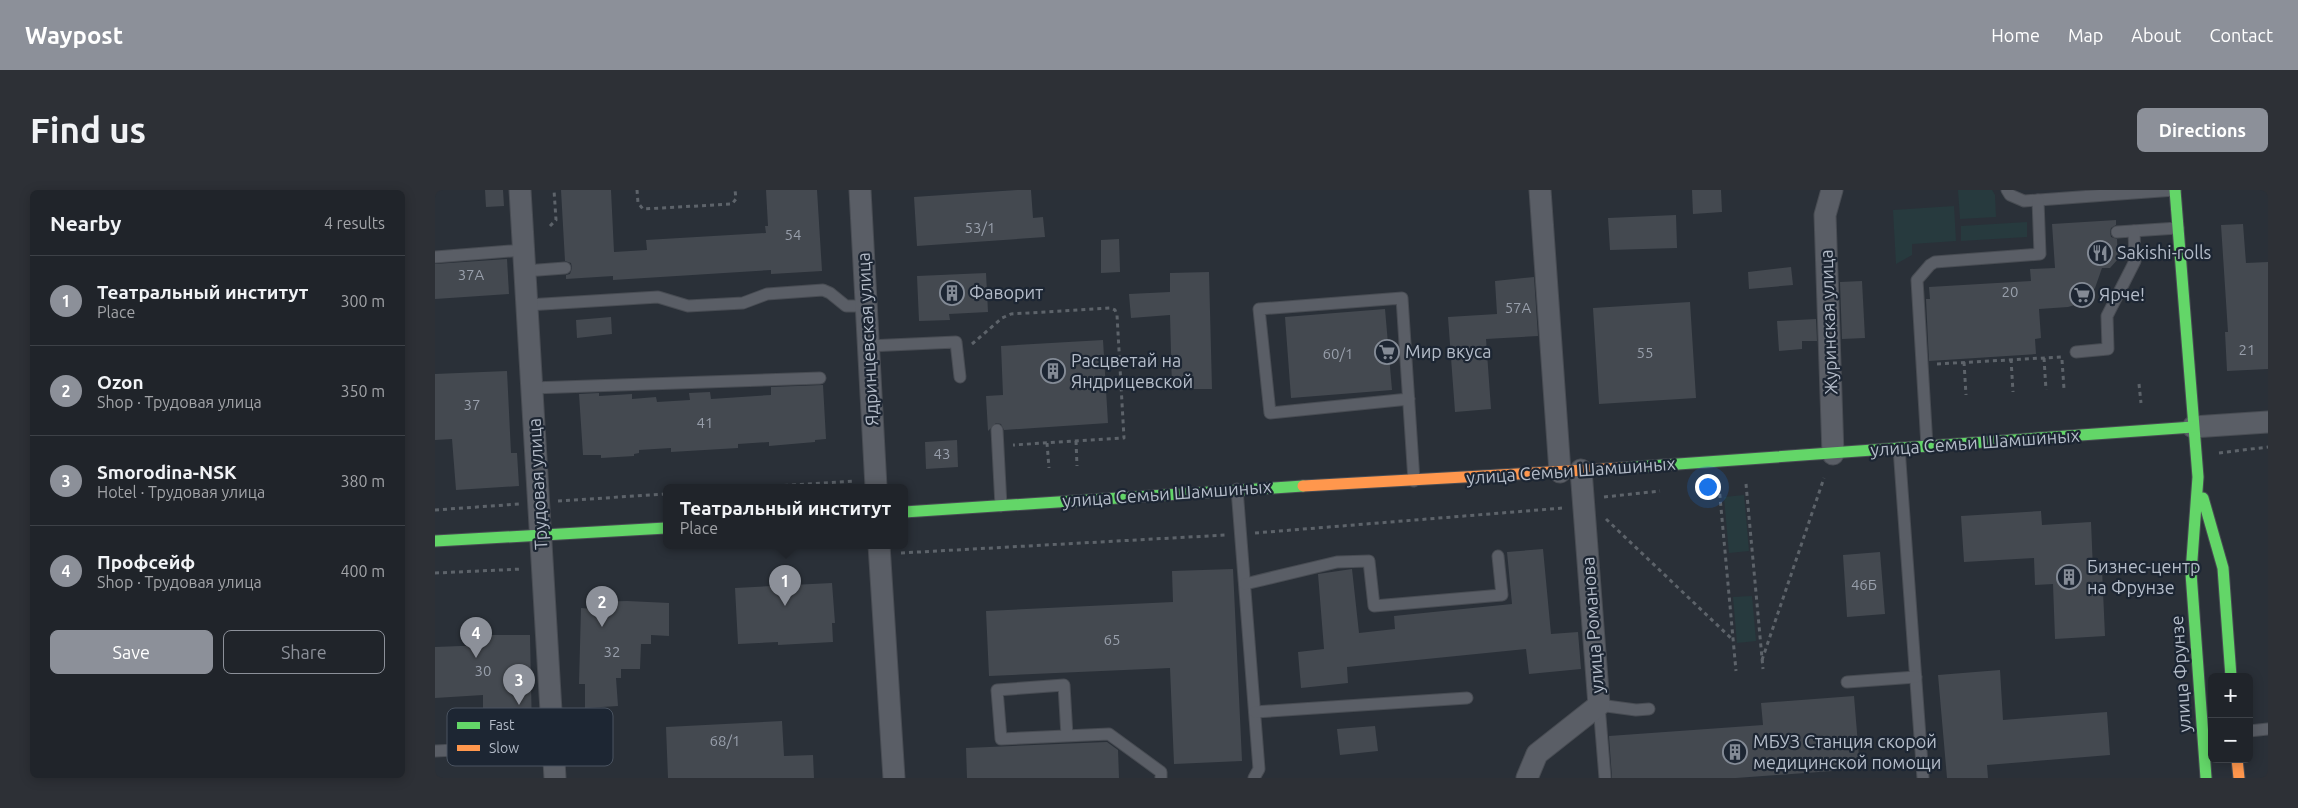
<!DOCTYPE html>
<html lang="en">
<head>
<meta charset="utf-8">
<style>
	body { margin:0; font-family:Ubuntu,sans-serif; background:#2d3036; color:#f1f3f6 }
	.controls { position:absolute; right:15px; bottom:15px; display:grid; overflow:hidden; border-radius:8px; box-shadow:0 2px 12px #0003 }
	.controls button { width:45px; height:45px; display:grid; place-items:center; padding:0; border:0; border-bottom:1px solid #3d4147; background:#20242a; color:#f1f3f6; font:25px sans-serif }
	.you { position:absolute; left:1272px; top:296px; width:18px; height:18px; margin:-12px; border:4px solid #fff; border-radius:50%; background:#1a73e8; box-shadow:0 0 0 8px #1a73e833 }
	.badge { display:grid; place-items:center; width:32px; height:32px; border-radius:50%; background:#8c9099; color:#fff; font-size:16px; font-weight:700 }
	.pin { position:absolute; translate:-50% -41px; filter:drop-shadow(0 1px 2px #0008) }
	.pin::after { content:''; position:absolute; top:26px; width:18px; height:15px; background:inherit; clip-path:polygon(0 0,100% 0,50% 100%) }
	.popup { position:absolute; left:228px; top:294px; width:245px; height:65px; box-sizing:border-box; display:grid; place-content:center; border-radius:8px; background:#20242a; filter:drop-shadow(0 1px 4px #0005); font-size:16px; white-space:nowrap; color:#a2a4a8 }
	.popup b { font-size:19px; color:#f1f3f6 }
	.popup::after { content:''; position:absolute; left:50%; top:100%; margin-left:-10px; border:10px solid transparent; border-top-color:#20242a }
	.list { margin:0; padding:0; list-style:none }
	h2 { display:flex; justify-content:space-between; align-items:center; height:65px; margin:0; padding:0 20px; font-size:21px }
	h2 small { font-size:16px; font-weight:400; color:#a2a4a8 }
	.list li { display:grid; grid-template-columns:32px 1fr auto; gap:15px; align-items:center; box-sizing:border-box; height:90px; padding:0 20px; border-top:1px solid #3d4147 }
	.list b { display:block; font-size:19px; white-space:nowrap }
	.list p { margin:0; font-size:16px; white-space:nowrap; color:#a2a4a8 }
	.list em { font-size:16px; font-style:normal; color:#a2a4a8 }
	.actions { display:flex; gap:10px; padding:15px 20px }
	.actions a { flex:1; padding:11px 0; border:1px solid #8c9099; border-radius:8px; text-align:center; font-size:18px; color:#8c9099 }
	.actions .main { background:#8c9099; color:#fff }
	.map { position:relative; flex:none; width:1833px; height:588px; overflow:hidden; border-radius:8px }
	header { display:flex; align-items:center; gap:30px; box-sizing:border-box; height:70px; padding:0 25px; background:#8c9099; color:#fff }
	header strong { font-size:24px }
	nav { display:flex; gap:28px; margin-inline-start:auto; font-size:18px }
	.intro { display:flex; align-items:center; justify-content:space-between; box-sizing:border-box; height:120px; padding:0 30px }
	h1 { margin:0; font-size:35px }
	.button { padding:12px 22px; border-radius:8px; background:#8c9099; color:#fff; font-size:18px; font-weight:700 }
	main { display:flex; gap:30px; padding:0 30px }
	aside { flex:1; background:#20242a; border-radius:8px; box-shadow:0 2px 12px #0003 }
	.map>svg:first-child { display:block }
	.green { fill:#273a3e }
	.building { fill:#444950 }
	.lines { fill:none; stroke-linecap:round; stroke-linejoin:round }
	.lane-casing { stroke:#484c53; stroke-width:13 }
	.street-casing { stroke:#484c53; stroke-width:23 }
	.fast-casing { stroke:#484c53; stroke-width:13 }
	.slow-casing { stroke:#484c53; stroke-width:13 }
	.path { stroke:#5d636a; stroke-width:3; stroke-dasharray:4 4; stroke-linecap:butt }
	.lane { stroke:#5a5e66; stroke-width:11 }
	.street { stroke:#5a5e66; stroke-width:21 }
	.fast { stroke:#63d668; stroke-width:11 }
	.slow { stroke:#ff974d; stroke-width:11 }
	.labels { text-anchor:middle; stroke-width:4.5; stroke-linejoin:round; paint-order:stroke }
	.number-label { font-size:15px; fill:#989fab }
	.poi-label { font-size:18px; fill:#b4bcc9; stroke:#1d2633; text-anchor:start }
	.street-label { font-size:18px; fill:#b4bcc9; stroke:#1d2633 }
	.key { fill:#1d2633; stroke:#4a5360; stroke-width:1 }
	.key-label { font-size:14px; fill:#b4bcc9 }
</style>
</head>
<body>
<header>
<strong>Waypost</strong>
<nav><a>Home</a><a>Map</a><a>About</a><a>Contact</a></nav>
</header>
<div class="intro"><h1>Find us</h1><a class="button">Directions</a></div>
<main>
<aside>
<h2>Nearby<small>4 results</small></h2>
<ul class="list">
<li><span class="badge">1</span><div><b>Театральный институт</b><p>Place</p></div><em>300 m</em></li>
<li><span class="badge">2</span><div><b>Ozon</b><p>Shop · Трудовая улица</p></div><em>350 m</em></li>
<li><span class="badge">3</span><div><b>Smorodina-NSK</b><p>Hotel · Трудовая улица</p></div><em>380 m</em></li>
<li><span class="badge">4</span><div><b>Профсейф</b><p>Shop · Трудовая улица</p></div><em>400 m</em></li>
</ul>
<div class="actions"><a class="main">Save</a><a>Share</a></div>
</aside>
<div class="map">
<svg width="1833" height="588" viewBox="0 0 1833 588">
	<rect width="100%" height="100%" fill="#2a3038"/>
	<!-- green -->
	<g class="green">
		<polygon points="1523,0 1557,0 1560,5 1561,27 1525,29"/>
		<polygon points="1519,16 1521,51 1477,54 1477,65 1461,74 1458,20"/>
		<polygon points="1592,32 1592,47 1526,51 1526,36"/>
		<polygon points="1309,305 1314,361 1294,363 1289,307"/>
		<polygon points="1317,406 1321,451 1302,453 1298,407"/>
	</g>
	<!-- building -->
	<g class="building">
		<polygon points="50,0 68,0 69,16 51,17"/>
		<polygon points="126,0 176,0 179,62 212,60 211,50 331,43 330,36 333,36 331,0 382,0 387,81 336,84 336,80 178,90 178,86 131,89 131,85 135,84 137,78 136,73 130,71"/>
		<polygon points="582,0 596,0 598,28 608,27 610,47 482,56 479,7"/>
		<polygon points="1257,0 1286,0 1287,22 1258,24"/>
		<polygon points="1241,25 1242,58 1175,60 1173,28"/>
		<polygon points="1681,30 1681,35 1676,38 1675,42 1676,47 1682,49 1683,69 1675,78 1667,78 1660,98 1652,107 1643,114 1633,117 1604,119 1606,148 1600,149 1601,164 1494,171 1491,109 1495,109 1494,97 1596,91 1595,79 1620,78 1617,34"/>
		<polygon points="1808,34 1811,73 1833,72 1833,179 1792,181 1790,142 1793,142 1786,35"/>
		<polygon points="684,49 685,82 666,83 666,50"/>
		<polygon points="72,69 74,104 0,109 0,74"/>
		<polygon points="1356,77 1358,95 1314,99 1313,82"/>
		<polygon points="774,82 777,199 737,199 735,125 696,128 694,104 735,102 735,83"/>
		<polygon points="551,83 553,122 514,124 515,130 484,131 482,86"/>
		<polygon points="1099,87 1103,146 1051,149 1056,219 1020,222 1013,127 1062,124 1060,91"/>
		<polygon points="1427,91 1430,148 1407,149 1405,92"/>
		<polygon points="1255,112 1261,208 1164,214 1158,118"/>
		<polygon points="950,119 957,200 856,208 850,127"/>
		<polygon points="176,127 177,144 142,148 141,130"/>
		<polygon points="1381,129 1382,151 1367,151 1367,159 1344,161 1342,131"/>
		<polygon points="668,150 673,233 569,240 566,234 561,233 553,241 551,206 568,205 566,156"/>
		<polygon points="72,181 76,263 82,263 84,296 21,300 17,249 0,250 0,184"/>
		<polygon points="388,195 391,249 380,250 380,252 334,256 334,252 303,254 303,258 236,262 236,258 204,260 204,263 199,264 199,266 166,268 166,265 148,265 144,204 164,203 164,206 197,204 197,209 221,207 222,212 255,210 254,203 275,202 276,209 336,205 336,197"/>
		<polygon points="522,250 523,277 491,279 490,252"/>
		<polygon points="1606,321 1607,335 1656,332 1658,380 1667,379 1670,446 1620,449 1618,394 1600,395 1599,368 1529,372 1526,326"/>
		<polygon points="1108,359 1116,444 1143,442 1146,479 1094,484 1091,459 912,477 913,493 866,498 863,462 889,459 883,384 917,379 924,443 960,439 959,426 1077,414 1072,362"/>
		<polygon points="1445,362 1450,424 1412,427 1408,365"/>
		<polygon points="798,379 807,571 739,574 735,478 554,486 551,421 738,412 737,381"/>
		<polygon points="397,393 400,433 397,433 398,452 343,455 343,452 303,454 300,398"/>
		<polygon points="192,411 234,413 234,446 216,445 216,454 206,454 205,479 186,479 186,488 181,488 183,516 150,518 150,494 144,494 146,418 158,419 159,412"/>
		<polygon points="53,445 95,445 97,541 48,542 48,505 0,508 0,457 52,455"/>
		<polygon points="1565,480 1568,530 1672,522 1675,565 1552,575 1553,588 1512,588 1503,485"/>
		<polygon points="1419,506 1425,579 1301,588 1177,588 1174,546 1328,535 1326,513"/>
		<polygon points="347,531 349,566 378,565 379,588 233,588 231,537"/>
		<polygon points="940,536 943,561 905,565 902,539"/>
		<polygon points="672,552 683,560 684,588 532,588 531,558"/>
	</g>
	<g class="lines">
		<defs>
			<g id="lane">
				<polyline points="1572,0 1575,5 1589,11 1740,0"/>
				<polyline points="1682,42 1743,38"/>
				<polyline points="0,67 89,60"/>
				<polyline points="90,81 130,78"/>
				<polyline points="92,115 223,107 253,116 308,113 332,104 388,100 395,103 411,116 431,116"/>
				<polyline points="433,156 521,152 525,187"/>
				<polyline points="1641,162 1673,159 1672,126 1700,71 1699,41"/>
				<polyline points="97,198 385,188"/>
				<polyline points="974,209 835,223 824,119 967,108 979,291"/>
				<polyline points="562,240 566,316"/>
				<polyline points="1492,256 1482,90 1495,75 1500,72 1605,64 1603,10"/>
				<polyline points="1464,258 1488,588"/>
				<polyline points="802,299 824,579 819,588"/>
				<polyline points="810,394 902,372 934,371 939,416 1067,405 1063,366"/>
				<polyline points="1412,492 1481,487"/>
				<polyline points="820,522 1032,508"/>
				<polyline points="1814,541 1833,539"/>
				<polyline points="632,546 629,495 562,500 566,549 674,544 726,582 726,588"/>
				<polyline points="0,561 117,555"/>
				<polyline points="1170,588 1164,515 1201,520 1214,519"/>
			</g>
			<g id="street">
				<polyline points="85,0 120,588"/>
				<polyline points="425,0 441,297"/>
				<polyline points="1105,0 1125,282"/>
				<polyline points="1397,0 1390,25 1398,264"/>
				<polyline points="1758,237 1833,232"/>
				<polyline points="444,355 459,588"/>
				<polyline points="1092,588 1102,564 1164,515 1146,280"/>
			</g>
			<g id="fast">
				<polyline points="1740,0 1763,287 1756,383 1771,588"/>
				<polyline points="1187,278 1758,237"/>
				<polyline points="1768,308 1788,378 1796,487"/>
				<polyline points="469,322 868,296"/>
				<polyline points="0,351 231,338"/>
			</g>
			<g id="slow">
				<polyline points="868,296 1187,278"/>
				<polyline points="1802,569 1804,588"/>
			</g>
		</defs>
		<!-- lane casing -->
		<use href="#lane" class="lane-casing"/>
		<!-- street casing -->
		<use href="#street" class="street-casing"/>
		<!-- fast casing -->
		<use href="#fast" class="fast-casing"/>
		<!-- slow casing -->
		<use href="#slow" class="slow-casing"/>
		<!-- path -->
		<g class="path">
			<polyline points="202,0 203,13 208,19 297,14 301,9 300,0"/>
			<polyline points="115,36 121,30 119,0"/>
			<polyline points="537,154 567,128 576,124 675,118 680,120 682,125 689,248 578,255"/>
			<polyline points="1609,168 1611,200"/>
			<polyline points="1576,169 1578,202"/>
			<polyline points="1627,170 1629,199"/>
			<polyline points="1529,172 1531,205"/>
			<polyline points="1502,174 1626,167"/>
			<polyline points="1704,194 1706,213"/>
			<polyline points="641,251 642,276"/>
			<polyline points="612,253 614,278"/>
			<polyline points="1784,263 1833,257"/>
			<polyline points="1311,294 1328,479"/>
			<polyline points="1284,296 1301,481"/>
			<polyline points="325,297 420,291"/>
			<polyline points="1169,307 1225,301"/>
			<polyline points="123,311 231,304"/>
			<polyline points="0,320 84,314"/>
			<polyline points="1171,329 1298,450"/>
			<polyline points="820,343 1128,318"/>
			<polyline points="466,363 791,345"/>
			<polyline points="0,383 87,379"/>
			<polyline points="1327,470 1389,288"/>
		</g>
		<!-- lane -->
		<use href="#lane" class="lane"/>
		<!-- street -->
		<use href="#street" class="street"/>
		<!-- fast -->
		<use href="#fast" class="fast"/>
		<!-- slow -->
		<use href="#slow" class="slow"/>
	</g>
	<!-- icons -->
	<defs>
		<symbol id="restaurant-ring" viewBox="-11 -11 22 22"><circle r="9.5" fill="#1d2633" stroke="#848b96" stroke-width="1.5"/><path d="M-5-6h1v4h1v-4h1v4h1v-4h1v5L-1.5 .5V6h-2V.5L-5-1ZM5-6V6H3V1.5H1.5Q1.5-4 5-6Z" fill="#848b96"/></symbol>
		<symbol id="building-ring" viewBox="-11 -11 22 22"><circle r="9.5" fill="#1d2633" stroke="#848b96" stroke-width="1.5"/><path d="M-4-6H4V6H1V3H-1V6H-4ZM-2.5-4.3h1.7v1.8h-1.7ZM.8-4.3h1.7v1.8H.8ZM-2.5-1h1.7V.8h-1.7ZM.8-1h1.7V.8H.8Z" fill="#848b96"/></symbol>
		<symbol id="supermarket-ring" viewBox="-11 -11 22 22"><circle r="9.5" fill="#1d2633" stroke="#848b96" stroke-width="1.5"/><path d="M-6-5.5h2.5l.6 2H6L4.5 2H-2.5L-4.4-4H-6ZM-1.5 3.2a1.3 1.3 0 1 0 .1 0ZM3 3.2a1.3 1.3 0 1 0 .1 0Z" fill="#848b96"/></symbol>
	</defs>
	<g fill-rule="evenodd">
		<use href="#restaurant-ring" x="1651" y="49" width="28" height="28"/>
		<use href="#building-ring" x="503" y="89" width="28" height="28"/>
		<use href="#supermarket-ring" x="1633" y="91" width="28" height="28"/>
		<use href="#supermarket-ring" x="938" y="148" width="28" height="28"/>
		<use href="#building-ring" x="604" y="167" width="28" height="28"/>
		<use href="#building-ring" x="1620" y="373" width="28" height="28"/>
		<use href="#building-ring" x="1286" y="548" width="28" height="28"/>
	</g>
	<g class="labels">
		<!-- number labels -->
		<g class="number-label">
			<text x="545" y="43">53/1</text>
			<text x="358" y="50">54</text>
			<text x="36" y="90">37А</text>
			<text x="1575" y="107">20</text>
			<text x="1083" y="123">57А</text>
			<text x="1812" y="165">21</text>
			<text x="1210" y="168">55</text>
			<text x="903" y="169">60/1</text>
			<text x="37" y="220">37</text>
			<text x="270" y="238">41</text>
			<text x="507" y="269">43</text>
			<text x="1429" y="400">46Б</text>
			<text x="677" y="455">65</text>
			<text x="177" y="467">32</text>
			<text x="48" y="486">30</text>
			<text x="290" y="556">68/1</text>
		</g>
		<!-- poi labels -->
		<g class="poi-label">
			<text x="1682" y="69">Sakishi-rolls</text>
			<text x="534" y="109">Фаворит</text>
			<text x="1664" y="111">Ярче!</text>
			<text x="970" y="168">Мир вкуса</text>
			<text x="636" y="177">Расцветай на<tspan x="636" dy="21">Яндрицевской</tspan></text>
			<text x="1652" y="383">Бизнес-центр<tspan x="1652" dy="21">на Фрунзе</tspan></text>
			<text x="1318" y="558">МБУЗ Станция скорой<tspan x="1318" dy="21">медицинской помощи</tspan></text>
		</g>
		<!-- street labels -->
		<g class="street-label">
			<text transform="translate(1394 132) rotate(-92)" y="6">Журинская улица</text>
			<text transform="translate(433 149) rotate(-93)" y="6">Ядринцевская улица</text>
			<text transform="translate(1540 253) rotate(-4)" y="6">улица Семьи Шамшиных</text>
			<text transform="translate(1136 281) rotate(-4)" y="6">улица Семьи Шамшиных</text>
			<text transform="translate(103 294) rotate(-93)" y="6">Трудовая улица</text>
			<text transform="translate(732 304) rotate(-4)" y="6">улица Семьи Шамшиных</text>
			<text transform="translate(1158 435) rotate(-94)" y="6">улица Романова</text>
			<text transform="translate(1746 484) rotate(-94)" y="6">улица Фрунзе</text>
		</g>
	</g>
	<!-- legend -->
	<rect x="12" y="518" width="166" height="58" rx="8" class="key"/>
	<rect x="22" y="532" width="23" height="7" fill="#63d668"/>
	<rect x="22" y="555" width="23" height="6" fill="#ff974d"/>
	<g class="key-label">
		<text x="54" y="540">Fast</text>
		<text x="54" y="563">Slow</text>
	</g>
</svg>
<div class="controls">
<button>+</button>
<button>−</button>
</div>
<div class="you"></div>
<div class="pin badge" style="left:350px;top:416px">1</div>
<div class="popup"><b>Театральный институт</b>Place</div>
<div class="pin badge" style="left:167px;top:437px">2</div>
<div class="pin badge" style="left:84px;top:515px">3</div>
<div class="pin badge" style="left:41px;top:468px">4</div>
</div>
</main>
</body>
</html>
